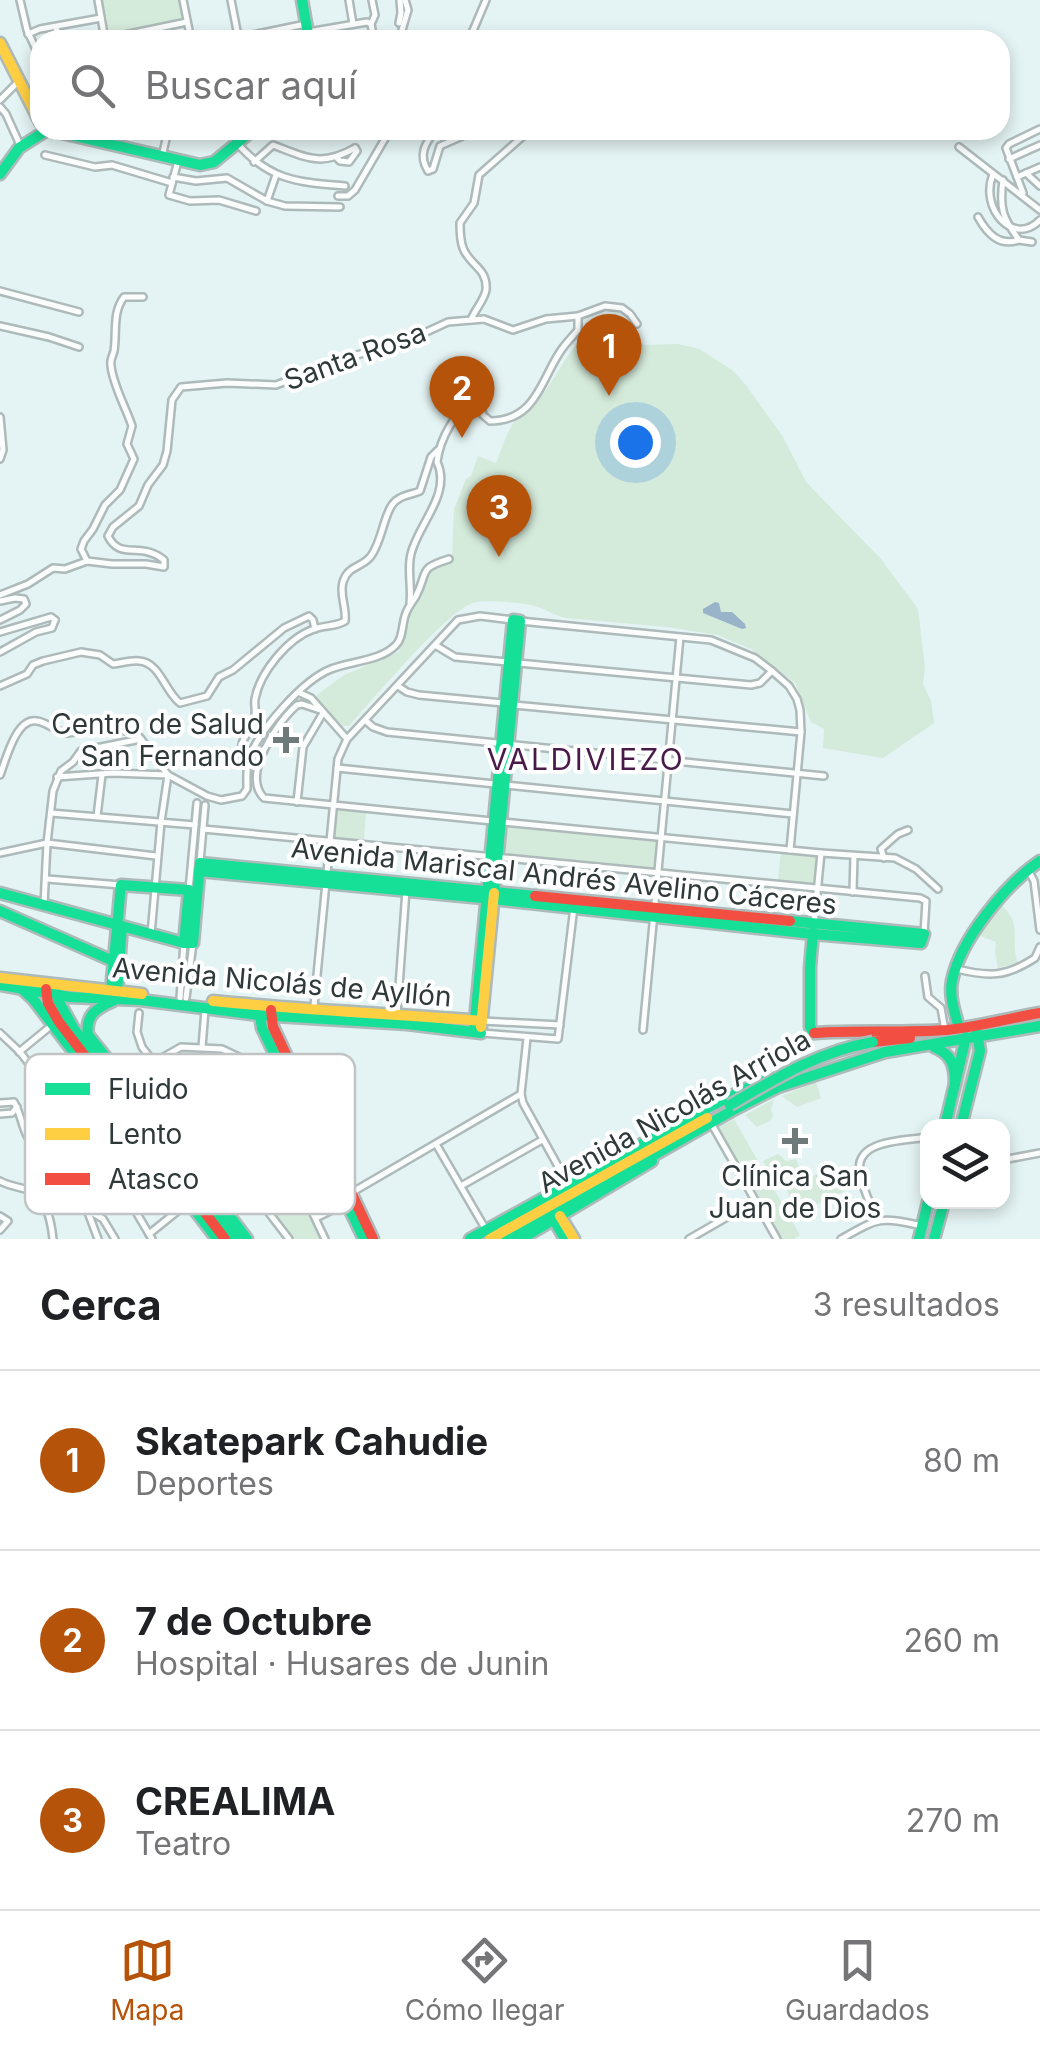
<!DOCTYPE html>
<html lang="es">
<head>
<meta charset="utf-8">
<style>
	body { margin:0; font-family:Inter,sans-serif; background:#f2f2f2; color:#202124 }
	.controls { position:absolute; right:30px; bottom:30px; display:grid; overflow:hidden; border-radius:20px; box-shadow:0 5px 15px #0003 }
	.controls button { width:90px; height:90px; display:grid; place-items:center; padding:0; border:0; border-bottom:2px solid #e0e0e0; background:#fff; color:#202124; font:50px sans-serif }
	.you { position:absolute; left:635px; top:442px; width:35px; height:35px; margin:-25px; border:8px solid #fff; border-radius:50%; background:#1a73e8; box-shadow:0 0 0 15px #1a73e833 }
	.badge { display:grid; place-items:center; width:65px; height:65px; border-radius:50%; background:#b45309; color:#fff; font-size:32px; font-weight:700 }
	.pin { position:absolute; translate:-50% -82px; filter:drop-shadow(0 2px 5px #0008) }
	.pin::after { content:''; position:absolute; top:52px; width:35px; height:30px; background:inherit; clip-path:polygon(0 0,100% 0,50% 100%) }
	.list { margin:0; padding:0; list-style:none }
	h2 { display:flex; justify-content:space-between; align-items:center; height:130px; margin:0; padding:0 40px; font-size:42px }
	h2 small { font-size:32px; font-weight:400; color:#757577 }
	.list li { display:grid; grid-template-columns:65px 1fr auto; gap:30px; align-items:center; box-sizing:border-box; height:180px; padding:0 40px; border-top:2px solid #e0e0e0 }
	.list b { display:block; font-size:38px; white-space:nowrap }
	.list p { margin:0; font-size:32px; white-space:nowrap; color:#757577 }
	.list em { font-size:32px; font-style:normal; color:#757577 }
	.icon { flex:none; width:55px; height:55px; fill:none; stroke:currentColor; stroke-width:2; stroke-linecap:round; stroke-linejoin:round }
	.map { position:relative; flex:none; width:1040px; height:1239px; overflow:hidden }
	.search { position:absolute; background:#fff; box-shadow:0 5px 15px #0003; left:30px; right:30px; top:30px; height:110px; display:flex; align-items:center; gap:25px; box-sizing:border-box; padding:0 35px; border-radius:30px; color:#757577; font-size:38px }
	.sheet { height:670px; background:#fff }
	nav { display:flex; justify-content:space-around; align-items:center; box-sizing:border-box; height:140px; border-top:2px solid #e0e0e0; background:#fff; font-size:28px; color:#757577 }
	nav a { display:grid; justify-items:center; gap:5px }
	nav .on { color:#b45309 }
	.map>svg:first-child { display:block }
	.green { fill:#d4eada }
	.water { fill:#99b3c9 }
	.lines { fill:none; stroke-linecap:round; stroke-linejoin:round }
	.street-casing { stroke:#aebaba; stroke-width:10 }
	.fast-casing { stroke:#aebaba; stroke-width:15 }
	.slow-casing { stroke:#aebaba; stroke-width:15 }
	.jam-casing { stroke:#aebaba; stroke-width:15 }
	.street { stroke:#fbfdfd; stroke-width:5 }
	.fast { stroke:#16e098; stroke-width:10 }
	.slow { stroke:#ffcf43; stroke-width:10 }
	.jam { stroke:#f24e42; stroke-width:10 }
	.fast-bridge-casing { stroke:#aebaba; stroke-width:15; stroke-linecap:butt }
	.fast-bridge { stroke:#16e098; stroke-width:10 }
	.poi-dot { fill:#6e7a7a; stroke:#fff; stroke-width:4 }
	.labels { text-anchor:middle; stroke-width:8; stroke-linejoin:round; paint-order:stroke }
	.street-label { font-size:28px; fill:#2f3939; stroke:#fff }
	.poi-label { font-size:28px; fill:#2f3939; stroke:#fff; text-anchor:end }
	.neighbourhood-label { font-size:30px; letter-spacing:2.5px; fill:#491949; stroke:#fff }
	.key { fill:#fff; stroke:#c1c4c4; stroke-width:2.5 }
	.key-label { font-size:28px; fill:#2f3939 }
</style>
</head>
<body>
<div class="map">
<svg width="1040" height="1239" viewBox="0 0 1040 1239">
	<rect width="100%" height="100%" fill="#e4f3f3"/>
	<!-- green -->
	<g class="green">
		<polygon points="100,0 179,0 182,19 180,21 111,36 106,31"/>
		<path d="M619,323L628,328L644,345L678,344L699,349L732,370L745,384L783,437L806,482L880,558L918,609L925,668L923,684L931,701L934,723L883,758L823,748L824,729L811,722L795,683L751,649L718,635L667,627L566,618C555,616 548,610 538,607C525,602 489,600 476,602C451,605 370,703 349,726H343L316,701L317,695L344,675L399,652L409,617L427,572L452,559L454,509L466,479L471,476L478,456L496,463C502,449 508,426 520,415C527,407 536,402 543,394C567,362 574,330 619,323Z"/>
		<polygon points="336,808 366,812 364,840 332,838"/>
		<polygon points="504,825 656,840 653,869 501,854"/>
		<polygon points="781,851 818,855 815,884 778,880"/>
		<path d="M1001,905C1024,925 1009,940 1018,963L998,968L995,952L996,942L978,935L990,917Z"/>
		<polygon points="970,1046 975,1047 975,1052 964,1096 959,1097 955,1093 959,1093 962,1079 960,1074 967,1049"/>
		<path d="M179,1051C201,1051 231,1047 243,1069L217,1082L187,1104L159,1065L160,1062Z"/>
		<polygon points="816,1082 821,1098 797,1107 782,1096"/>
		<polygon points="774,1099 771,1110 773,1116 770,1121 757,1127 745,1115"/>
		<polygon points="734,1119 800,1235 794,1239 782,1239 718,1128"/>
		<polygon points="778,1154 786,1161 796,1159 803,1177 781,1186 776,1185 763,1161"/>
		<polygon points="833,1166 845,1191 798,1213 786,1189"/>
		<polygon points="296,1193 301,1193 321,1239 293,1239 271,1212 271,1209"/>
	</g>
	<!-- water -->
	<polygon class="water" points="715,602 719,603 721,612 732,612 745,624 746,628 742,629 703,613 703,609"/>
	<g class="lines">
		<defs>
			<g id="street">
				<polyline points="20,0 27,30 40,58"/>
				<polyline points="98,0 105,40"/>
				<polyline points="183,0 191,40"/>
				<polyline points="231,0 238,36"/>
				<polyline points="349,0 353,24"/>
				<polyline points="372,0 375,15 371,24 374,40"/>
				<polyline points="399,23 401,13 400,0"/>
				<polyline points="56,27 59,40"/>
				<polyline points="308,32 367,22 371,24"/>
				<polyline points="28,34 40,29 101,18"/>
				<polyline points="238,38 306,24"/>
				<polyline points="105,39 187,22"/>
				<polyline points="399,40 408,10 405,0"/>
				<polyline points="469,40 486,0"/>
				<polyline points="0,100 18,82"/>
				<polyline points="0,107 6,114 20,145"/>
				<polyline points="304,130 324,133"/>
				<path d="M436,130C425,143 418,155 428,171L433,169L440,146L476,130"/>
				<path d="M237,143C270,181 298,182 345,186"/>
				<polyline points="959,147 1040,210"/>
				<polyline points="45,155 95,167 112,165 172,183"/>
				<polyline points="162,157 168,130"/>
				<polyline points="337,158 340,161 349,162 357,151 355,148"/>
				<polyline points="1009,159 1040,145"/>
				<polyline points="178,161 169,195 190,201 219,200 256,211"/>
				<path d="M254,162L273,145C307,158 321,167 355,148"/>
				<polyline points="1026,173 1040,186"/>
				<path d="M993,174C979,209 1014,247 1040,220"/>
				<polyline points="173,177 196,181 227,178 267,201 285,206 340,207"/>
				<polyline points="1017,177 1040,167"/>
				<path d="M1003,180C999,209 1003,218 1019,240L1032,242"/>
				<polyline points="1023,193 1006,148 1009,144 1040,129"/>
				<polyline points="338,196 348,196 355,190 390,130"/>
				<polyline points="267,201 276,175"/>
				<path d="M978,217C987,233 999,247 1019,240"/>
				<polyline points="0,291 79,312"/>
				<path d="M471,320C475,309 484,301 486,290C488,268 469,265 463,248C460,240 460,230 460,223L474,203L479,175L522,137L525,130"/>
				<polyline points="0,326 49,337 79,347"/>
				<polyline points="0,417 3,450 0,459"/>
				<path d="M87,561L81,549L84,541L93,529L105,505L120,490L134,459L127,444L132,426C126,408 113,385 111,366C110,358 112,359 114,351C117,332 112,313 124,297H143"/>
				<path d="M0,595L28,584L53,568L65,569L87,561L112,564H146L164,567V560C141,541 120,561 108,536L113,527L139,506L148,485L163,465L167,451L172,400L181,387L227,383L276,385L350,357L409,340L448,322L484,319L513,330L546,319L578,316L605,306L622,308L630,314L637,324"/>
				<polyline points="0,601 15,598 24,599 26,604 20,610 0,620"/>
				<path d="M410,603C412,587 407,569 411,554C418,524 452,494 437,462C440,437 455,414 474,397L479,398L483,415L490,421C537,421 541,378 562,349C567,342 573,336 578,330V316"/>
				<polyline points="520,621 711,640 755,658 772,671 789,686 797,699 800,710 801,732 790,850"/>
				<polyline points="0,632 51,617 55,620"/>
				<polyline points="435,645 455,657 751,685 760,683 772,671"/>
				<polyline points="0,652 36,632 52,628 55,620"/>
				<path d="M0,686L27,674L33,665L43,661L81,652L100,655L113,664C122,663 131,660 139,661C160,662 165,692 180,703L207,696L219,677L233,670L284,628L309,616L313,620L315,629"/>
				<polyline points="398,686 407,692 419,695 503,703"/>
				<polyline points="300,693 311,698 347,739"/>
				<polyline points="514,705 801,732"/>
				<path d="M320,710L302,704L297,705C277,722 241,775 264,798L492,821"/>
				<polyline points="365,720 373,727 387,732 824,776"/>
				<path d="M245,766C234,732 253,739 255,715C256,710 254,704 255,699C260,672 288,638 314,629C325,625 335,627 345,621C347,608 339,595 343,582C348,565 362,568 371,556C382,541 383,518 392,505C399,495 411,495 420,491L431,457L438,450"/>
				<polyline points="337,768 793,814"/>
				<path d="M0,775C6,760 16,717 37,721C47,722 56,732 66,733C73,734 82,729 89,728C105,727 121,730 136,733L141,739"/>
				<polyline points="57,777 113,773 168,775 161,822 151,934"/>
				<polyline points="297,802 303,747 323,713"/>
				<polyline points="51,813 195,825"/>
				<polyline points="97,816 102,775"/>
				<polyline points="503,822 821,853 895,858 916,869 938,889"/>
				<polyline points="203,829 920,898 926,901 924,934"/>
				<path d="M0,853L47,843L53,791L61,771L73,762L81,751L141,739L168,775L207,796L221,800L242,796L247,789C247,778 246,768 249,758C260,729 303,680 331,669C351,661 381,661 396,645C403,638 402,625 405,616C407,608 412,603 416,596C429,571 417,569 449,559"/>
				<polyline points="884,858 881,849 898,834 908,830"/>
				<polyline points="200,862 205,805"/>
				<polyline points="1028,870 1034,881 1040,930"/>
				<polyline points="47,879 121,885"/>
				<polyline points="189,890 197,803"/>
				<polyline points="853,892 854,856"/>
				<polyline points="44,905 47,843 156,856"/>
				<polyline points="814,924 821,853"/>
				<path d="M957,969C989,977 1006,977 1035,958L1040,947"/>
				<polyline points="925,976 928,997 941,1008 945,1030"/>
				<polyline points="180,998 184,943"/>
				<polyline points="186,998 193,943"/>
				<polyline points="314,1006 338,759 347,739 458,620 480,616 513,620"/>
				<polyline points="139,1013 137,1032 142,1047 289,1239"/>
				<polyline points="397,1014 406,890"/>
				<polyline points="483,1021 560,1025"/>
				<polyline points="643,1030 680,637"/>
				<polyline points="0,1033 20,1052 113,1173 152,1239"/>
				<polyline points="482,1033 558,1039 574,907"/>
				<polyline points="527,1038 521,1094 523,1103 569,1186"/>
				<polyline points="202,1047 205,1010"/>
				<polyline points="19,1052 52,1025"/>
				<polyline points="128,1084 160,1059 181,1047 222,1049 239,1057 325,1239"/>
				<path d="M0,1103L14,1102C22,1115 23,1138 36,1147C47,1155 61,1156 71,1167L98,1239"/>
				<polyline points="0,1114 12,1113 17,1107"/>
				<polyline points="68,1115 100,1088"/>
				<polyline points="711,1123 777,1239"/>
				<polyline points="173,1141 225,1102 285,1073"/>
				<polyline points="436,1144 485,1228"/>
				<polyline points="223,1152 254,1128 269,1121"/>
				<polyline points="1002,1160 1040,1153"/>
				<polyline points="115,1177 148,1151"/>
				<path d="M0,1181C9,1186 15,1186 25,1189C46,1194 51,1220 53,1239"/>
				<polyline points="461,1186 542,1140"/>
				<polyline points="351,1193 521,1094"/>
				<polyline points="219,1202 266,1166 325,1138"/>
				<polyline points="266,1209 300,1187"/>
				<polyline points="88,1210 103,1219 115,1239"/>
				<polyline points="0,1216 8,1221 0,1230"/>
				<polyline points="316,1218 344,1204"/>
				<path d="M876,1220C871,1205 863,1189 860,1174C853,1139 904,1141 928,1137"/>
				<polyline points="149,1234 190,1201"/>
				<polyline points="689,1239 755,1201"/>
				<path d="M841,1239C878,1218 879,1216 922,1226"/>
			</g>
			<g id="fast">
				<polyline points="302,0 309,40"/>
				<polyline points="49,130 200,165 214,162 253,130"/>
				<polyline points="0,174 19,148 47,130"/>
				<polyline points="199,871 493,899 813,934 921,943 924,934 790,921"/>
				<polyline points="0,893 184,943 193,943 200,863 535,896"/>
				<polyline points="0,911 113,961"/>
				<polyline points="813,932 810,968 810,1027 814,1033"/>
				<polyline points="0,985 70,997 140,1000 259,1015 407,1024 481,1033"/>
				<polyline points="22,989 33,999 217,1239"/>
				<polyline points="111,991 121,885 189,890 184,943"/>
				<polyline points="57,992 58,1000 74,1029 235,1239"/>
				<polyline points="117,992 122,926"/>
				<path d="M113,1001C96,1008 85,1016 88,1035L173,1141L247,1239"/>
				<polyline points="259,1009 262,1028 364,1239"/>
				<path d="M959,1028C955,1013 949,997 952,981C960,940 1006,884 1040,861"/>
				<polyline points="474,1031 513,620 520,621 494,893"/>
				<path d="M934,1047C952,1054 955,1066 955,1084"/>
				<polyline points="945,1126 966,1037"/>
				<polyline points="961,1126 980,1051 977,1032"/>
				<polyline points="554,1220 565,1239"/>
				<polyline points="470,1239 705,1109 762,1081"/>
				<polyline points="507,1239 735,1109 778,1087 885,1052 1040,1026"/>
				<polyline points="521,1239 652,1161"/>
				<polyline points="919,1239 928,1202"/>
				<polyline points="934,1239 944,1202"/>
			</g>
			<g id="slow">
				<polyline points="0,43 40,122"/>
				<polyline points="0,978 142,994"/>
				<path d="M213,1001C302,1010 392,1014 482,1021"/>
				<polyline points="481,1027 494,893"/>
				<polyline points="560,1216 574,1239"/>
				<polyline points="490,1239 707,1118"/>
			</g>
			<g id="jam">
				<polyline points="535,896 790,921"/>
				<polyline points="46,989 48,1003 59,1022 225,1239"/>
				<polyline points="271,1010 273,1027 373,1239"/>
				<path d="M814,1033C858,1030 903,1033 947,1030C978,1027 1010,1018 1040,1013"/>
				<polyline points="873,1042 910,1038"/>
			</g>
		</defs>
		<!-- street casing -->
		<use href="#street" class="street-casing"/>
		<!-- fast casing -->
		<use href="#fast" class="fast-casing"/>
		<!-- slow casing -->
		<use href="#slow" class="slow-casing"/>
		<!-- jam casing -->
		<use href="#jam" class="jam-casing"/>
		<!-- street -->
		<use href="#street" class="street"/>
		<!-- fast -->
		<use href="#fast" class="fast"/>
		<!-- slow -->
		<use href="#slow" class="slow"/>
		<!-- jam -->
		<use href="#jam" class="jam"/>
		<defs>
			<path id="fast-bridge" d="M730,1105C776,1078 820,1051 873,1042"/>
		</defs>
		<!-- fast-bridge casing -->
		<use href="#fast-bridge" class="fast-bridge-casing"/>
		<!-- fast-bridge -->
		<use href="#fast-bridge" class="fast-bridge"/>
	</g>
	<!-- markers -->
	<g class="poi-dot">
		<path d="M281 725h10v10h10v10h-10v10h-10v-10h-10v-10h10z"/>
		<path d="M790 1126h10v10h10v10h-10v10h-10v-10h-10v-10h10z"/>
	</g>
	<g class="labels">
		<!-- street labels -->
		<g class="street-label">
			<text transform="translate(355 356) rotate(-20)" y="10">Santa Rosa</text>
			<text transform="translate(564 876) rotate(6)" y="10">Avenida Mariscal Andrés Avelino Cáceres</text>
			<text transform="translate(282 982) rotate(5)" y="10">Avenida Nicolás de Ayllón</text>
			<text transform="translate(674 1111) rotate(-29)" y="10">Avenida Nicolás Arriola</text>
		</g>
		<!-- poi labels -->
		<g class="poi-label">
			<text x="264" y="734">Centro de Salud<tspan x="264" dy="32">San Fernando</tspan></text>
			<text x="795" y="1186" text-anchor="middle">Clínica San<tspan x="795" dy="32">Juan de Dios</tspan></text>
		</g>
		<!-- neighbourhood labels -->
		<g class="neighbourhood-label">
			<text x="586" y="770">VALDIVIEZO</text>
		</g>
	</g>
	<!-- legend -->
	<rect x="25" y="1054" width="330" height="160" rx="15" class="key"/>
	<rect x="45" y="1083" width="45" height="12" fill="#16e098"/>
	<rect x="45" y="1128" width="45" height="12" fill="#ffcf43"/>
	<rect x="45" y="1173" width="45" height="12" fill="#f24e42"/>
	<g class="key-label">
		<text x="108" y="1099">Fluido</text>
		<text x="108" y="1144">Lento</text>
		<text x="108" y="1189">Atasco</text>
	</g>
</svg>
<div class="controls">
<button><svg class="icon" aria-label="layers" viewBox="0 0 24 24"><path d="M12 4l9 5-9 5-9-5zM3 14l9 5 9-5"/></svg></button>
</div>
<div class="you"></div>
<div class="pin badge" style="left:609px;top:396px">1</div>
<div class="pin badge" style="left:462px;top:438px">2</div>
<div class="pin badge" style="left:499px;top:557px">3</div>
<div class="search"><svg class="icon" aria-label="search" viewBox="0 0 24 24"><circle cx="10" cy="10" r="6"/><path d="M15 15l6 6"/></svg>Buscar aquí</div>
</div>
<section class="sheet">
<h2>Cerca<small>3 resultados</small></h2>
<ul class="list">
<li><span class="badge">1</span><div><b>Skatepark Cahudie</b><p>Deportes</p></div><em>80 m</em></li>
<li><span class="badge">2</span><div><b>7 de Octubre</b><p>Hospital · Husares de Junin</p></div><em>260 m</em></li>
<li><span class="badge">3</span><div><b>CREALIMA</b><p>Teatro</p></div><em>270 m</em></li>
</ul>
</section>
<nav>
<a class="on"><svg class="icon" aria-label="map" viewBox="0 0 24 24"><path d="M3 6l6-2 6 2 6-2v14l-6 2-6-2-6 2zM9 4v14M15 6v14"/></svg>Mapa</a>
<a><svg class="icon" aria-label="directions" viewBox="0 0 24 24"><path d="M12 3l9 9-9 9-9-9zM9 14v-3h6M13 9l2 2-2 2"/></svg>Cómo llegar</a>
<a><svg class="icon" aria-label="saved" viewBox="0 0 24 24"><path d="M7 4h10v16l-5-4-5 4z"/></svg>Guardados</a>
</nav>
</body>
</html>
